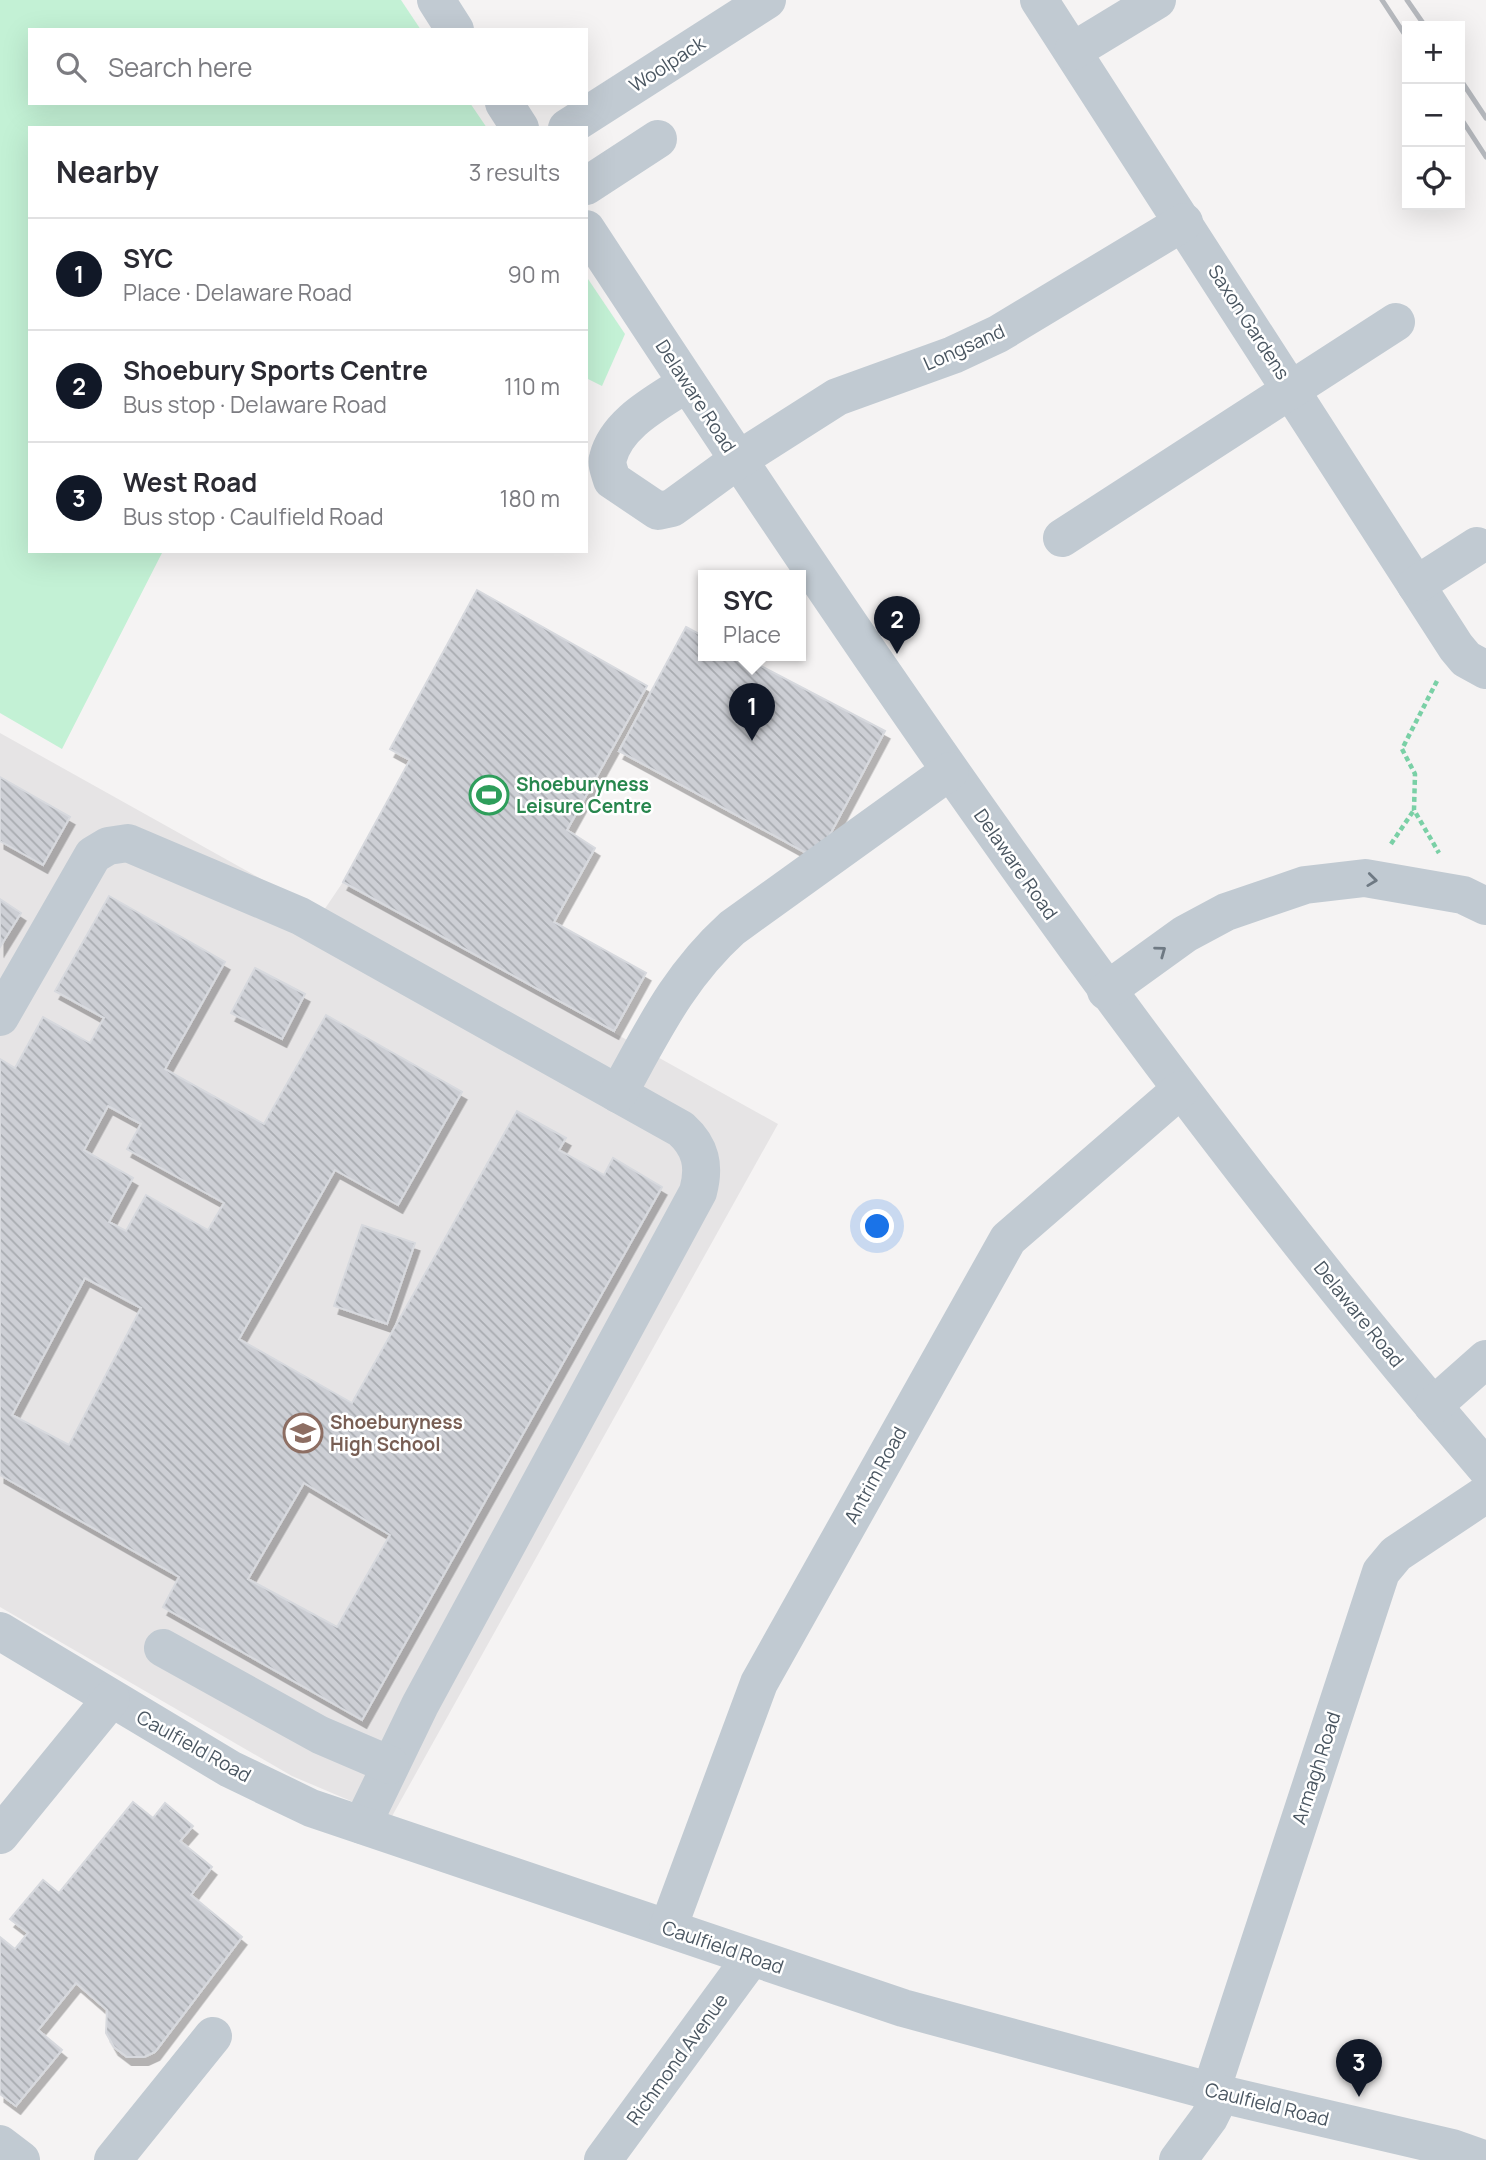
<!DOCTYPE html>
<html lang="en">
<head>
<meta charset="utf-8">
<style>
	body { margin:0; font-family:Manrope,sans-serif; background:#f7f7f7; color:#2b2b33 }
	.controls { position:absolute; right:21px; top:21px; display:grid; overflow:hidden; border-radius:0px; box-shadow:0 7px 28px #0002 }
	.controls button { width:63px; height:63px; display:grid; place-items:center; padding:0; border:0; border-bottom:2px solid #e1e1e2; background:#fff; color:#2b2b33; font:35px sans-serif }
	.you { position:absolute; left:878px; top:1227px; width:24px; height:24px; margin:-18px; border:5px solid #fff; border-radius:50%; background:#1a73e8; box-shadow:0 0 0 10px #1a73e833 }
	.badge { display:grid; place-items:center; width:46px; height:46px; border-radius:50%; background:#111827; color:#fff; font-size:23px; font-weight:700 }
	.pin { position:absolute; translate:-50% -58px; filter:drop-shadow(0 2px 4px #0008) }
	.pin::after { content:''; position:absolute; top:37px; width:24px; height:21px; background:inherit; clip-path:polygon(0 0,100% 0,50% 100%) }
	.popup { position:absolute; left:698px; top:570px; width:108px; height:91px; box-sizing:border-box; display:grid; place-content:center; border-radius:0px; background:#fff; filter:drop-shadow(0 2px 5px #0005); font-size:23px; white-space:nowrap; color:#7c7c81 }
	.popup b { font-size:26px; color:#2b2b33 }
	.popup::after { content:''; position:absolute; left:50%; top:100%; margin-left:-14px; border:14px solid transparent; border-top-color:#fff }
	.list { margin:0; padding:0; list-style:none }
	h2 { display:flex; justify-content:space-between; align-items:center; height:91px; margin:0; padding:0 28px; font-size:30px }
	h2 small { font-size:23px; font-weight:400; color:#7c7c81 }
	.list li { display:grid; grid-template-columns:46px 1fr auto; gap:21px; align-items:center; box-sizing:border-box; height:112px; padding:0 28px; border-top:2px solid #e1e1e2 }
	.list b { display:block; font-size:26px; white-space:nowrap }
	.list p { margin:0; font-size:23px; white-space:nowrap; color:#7c7c81 }
	.list em { font-size:23px; font-style:normal; color:#7c7c81 }
	.icon { flex:none; width:38px; height:38px; fill:none; stroke:currentColor; stroke-width:2; stroke-linecap:round; stroke-linejoin:round }
	.map { position:relative; flex:none; width:1486px; height:2160px; overflow:hidden }
	.search { position:absolute; background:#fff; box-shadow:0 7px 28px #0002; left:28px; top:28px; width:560px; height:77px; display:flex; align-items:center; gap:18px; box-sizing:border-box; padding:0 24px; border-radius:0px; color:#7c7c81; font-size:26px }
	.panel { position:absolute; background:#fff; box-shadow:0 7px 28px #0002; left:28px; top:126px; width:560px; height:427px; border-radius:0px }
	.map>svg:first-child { display:block }
	.education { fill:#e6e4e5 }
	.grass { fill:#c3f1d5 }
	.building { fill:url(#building-back-hatch); stroke:#d7d9de; stroke-width:2; fill-rule:evenodd; filter:url(#shadow) }
	.lines { fill:none; stroke-linecap:round; stroke-linejoin:round }
	.path { stroke:#7ad0a6; stroke-width:4.5; stroke-dasharray:5 3.5; stroke-linecap:butt }
	.minor { stroke:#c1cad2; stroke-width:38 }
	.rail { stroke:#b5b8bd; stroke-width:5 }
	.oneway { stroke:#6e7983 }
	.labels { text-anchor:middle; stroke-width:5; stroke-linejoin:round; paint-order:stroke }
	.street-label { font-size:19px; fill:#4a5661; stroke:#fff }
	.leisure-label { font-size:19px; font-weight:bold; fill:#27864d; stroke:#fff; text-anchor:start }
	.education-label { font-size:19px; font-weight:bold; fill:#785e54; stroke:#fff; text-anchor:start }
</style>
</head>
<body>
<div class="map">
<svg width="1486" height="2160" viewBox="0 0 1486 2160">
	<defs>
		<pattern id="building-back-hatch" width="6" height="6" patternUnits="userSpaceOnUse" patternTransform="scale(1.75)"><rect width="6" height="6" fill="#cdcfd5"/><path d="M-1 5l2 2M0 0l6 6M5-1l2 2" fill="none" stroke="#a8abb0"/></pattern>
		<filter id="shadow"><feDropShadow dx="4.5" dy="8" stdDeviation="0" flood-color="#0004"/></filter>
	</defs>
	<rect width="100%" height="100%" fill="#f5f3f3"/>
	<!-- education -->
	<polygon class="education" points="0,733 322,913 343,882 778,1124 391,1818 292,1776 0,1607"/>
	<!-- grass -->
	<g class="grass">
		<polygon points="0,0 401,0 421,30 30,30 30,103 470,103 487,128 30,128 30,551 163,551 62,749 0,713"/>
		<polygon points="586,276 625,334 602,386 586,378"/>
	</g>
	<!-- building -->
	<g class="building">
		<polygon points="477,590 647,686 567,830 595,848 554,922 646,973 614,1031 343,882 410,760 390,749"/>
		<polygon points="686,627 703,636 703,655 740,655 885,731 817,859 619,751"/>
		<polygon points="0,777 70,817 43,865 0,841"/>
		<path d="M109,896L225,962L165,1069L264,1124L326,1015L462,1092L398,1205L335,1170L239,1339L352,1403L517,1111L566,1138L559,1150L604,1175L613,1158L662,1187L362,1720L163,1607L179,1577L0,1475V1059L15,1068L43,1017L90,1043L104,1018L55,991ZM108,1106L141,1124L127,1149L224,1203L208,1230L146,1195L126,1231L109,1222L133,1178L84,1150ZM85,1278L141,1308L69,1445L12,1415ZM304,1483L390,1535L337,1627L248,1579Z"/>
		<polygon points="0,899 21,913 0,947"/>
		<polygon points="255,968 305,994 282,1039 231,1013"/>
		<polygon points="362,1225 415,1243 387,1324 334,1306"/>
		<polygon points="133,1802 153,1818 165,1803 193,1826 180,1841 212,1867 191,1895 242,1937 155,2052 144,2057 127,2057 114,2047 106,2033 107,2010 76,1983 38,2030 62,2050 16,2106 0,2094 0,1937 15,1949 28,1933 10,1919 43,1880 59,1893"/>
	</g>
	<g class="lines">
		<!-- path -->
		<g class="path">
			<polyline points="1437,681 1402,749 1415,774 1414,810 1439,853"/>
			<polyline points="1391,844 1414,810"/>
		</g>
		<!-- minor -->
		<g class="minor">
			<polyline points="436,0 455,30"/>
			<polyline points="1039,0 1456,647 1466,659 1486,670"/>
			<polyline points="1073,51 1157,0"/>
			<polyline points="504,103 520,128"/>
			<polyline points="567,128 767,0"/>
			<polyline points="586,186 658,139"/>
			<path d="M586,229C866,656 1152,1080 1486,1468"/>
			<path d="M687,383C659,402 617,422 608,458C606,464 610,473 612,480L658,511L672,508L738,460L837,397L953,355L998,334L1184,222"/>
			<polyline points="1062,538 1396,322"/>
			<polyline points="1416,585 1477,546"/>
			<polyline points="1106,991 1185,934 1226,912 1305,885 1365,878 1463,895 1486,906"/>
			<path d="M0,1017L93,855L108,846L128,843L300,916L681,1129C701,1147 705,1166 698,1192L420,1705L362,1825"/>
			<path d="M618,1094C653,1031 678,977 732,928L950,771"/>
			<polyline points="1433,1406 1486,1359"/>
			<polyline points="0,1631 230,1769 311,1808 903,2008 1221,2094 1452,2148 1486,2160"/>
			<polyline points="163,1648 320,1735 390,1765"/>
			<polyline points="0,1835 111,1699"/>
			<polyline points="668,1928 759,1683 1008,1239 1180,1090"/>
			<polyline points="1211,2091 1381,1572 1396,1554 1486,1494"/>
			<polyline points="0,2144 21,2160"/>
			<polyline points="113,2160 213,2036"/>
			<polyline points="603,2160 751,1958"/>
			<polyline points="1178,2160 1209,2118 1221,2094"/>
		</g>
		<!-- rail -->
		<g class="rail">
			<polyline points="1382,0 1407,38"/>
			<polyline points="1407,0 1425,26"/>
			<polyline points="1460,79 1486,118"/>
			<polyline points="1460,117 1486,157"/>
		</g>
	</g>
	<!-- one-way arrows -->
	<defs><path id="oneway-chevron" d="M-2-3.5L2.5 0L-2 3.5" fill="none" stroke-width="1.6" stroke-linecap="round" stroke-linejoin="round" transform="scale(1.75)"/></defs>
	<g class="oneway">
		<use href="#oneway-chevron" transform="translate(1372 880) rotate(7)"/>
		<use href="#oneway-chevron" transform="translate(1161 951) rotate(-36)"/>
	</g>
	<!-- icons -->
	<defs>
		<symbol id="stadium-ring" viewBox="-11 -11 22 22"><circle r="9.5" fill="#fff" stroke="#2e9e5b" stroke-width="1.5"/><path d="M0-5a6.5 5 0 1 0 0 10a6.5 5 0 1 0 0-10ZM-3.5-1.8h7v3.6h-7Z" fill="#2e9e5b"/></symbol>
		<symbol id="school-ring" viewBox="-11 -11 22 22"><circle r="9.5" fill="#fff" stroke="#8d6e63" stroke-width="1.5"/><path d="M0-5L7-2L0 1L-7-2ZM-4 1L0 2.5L4 1V4Q0 6-4 4Z" fill="#8d6e63"/></symbol>
	</defs>
	<g fill-rule="evenodd">
		<use href="#stadium-ring" x="467" y="773" width="44" height="44"/>
		<use href="#school-ring" x="281" y="1411" width="44" height="44"/>
	</g>
	<g class="labels">
		<!-- street labels -->
		<g class="street-label">
			<text transform="translate(667 64) rotate(-33)" y="7">Woolpack</text>
			<text transform="translate(1249 322) rotate(57)" y="7">Saxon Gardens</text>
			<text transform="translate(964 347) rotate(-24)" y="7">Longsand</text>
			<text transform="translate(696 396) rotate(57)" y="7">Delaware Road</text>
			<text transform="translate(1016 864) rotate(55)" y="7">Delaware Road</text>
			<text transform="translate(1359 1314) rotate(51)" y="7">Delaware Road</text>
			<text transform="translate(875 1475) rotate(-61)" y="7">Antrim Road</text>
			<text transform="translate(194 1746) rotate(29)" y="7">Caulfield Road</text>
			<text transform="translate(1316 1768) rotate(-72)" y="7">Armagh Road</text>
			<text transform="translate(723 1947) rotate(19)" y="7">Caulfield Road</text>
			<text transform="translate(677 2059) rotate(-54)" y="7">Richmond Avenue</text>
			<text transform="translate(1267 2104) rotate(14)" y="7">Caulfield Road</text>
		</g>
		<!-- leisure labels -->
		<g class="leisure-label">
			<text x="516" y="791">Shoeburyness<tspan x="516" dy="22">Leisure Centre</tspan></text>
		</g>
		<!-- education labels -->
		<g class="education-label">
			<text x="330" y="1429">Shoeburyness<tspan x="330" dy="22">High School</tspan></text>
		</g>
	</g>
</svg>
<div class="controls">
<button>+</button>
<button>−</button>
<button><svg class="icon" aria-label="locate" viewBox="0 0 24 24"><circle cx="12" cy="12" r="6"/><path d="M12 2v4M12 18v4M2 12h4M18 12h4"/></svg></button>
</div>
<div class="you"></div>
<div class="pin badge" style="left:752px;top:741px">1</div>
<div class="popup"><b>SYC</b>Place</div>
<div class="pin badge" style="left:897px;top:654px">2</div>
<div class="pin badge" style="left:1359px;top:2097px">3</div>
<div class="search"><svg class="icon" aria-label="search" viewBox="0 0 24 24"><circle cx="10" cy="10" r="6"/><path d="M15 15l6 6"/></svg>Search here</div>
<section class="panel">
<h2>Nearby<small>3 results</small></h2>
<ul class="list">
<li><span class="badge">1</span><div><b>SYC</b><p>Place · Delaware Road</p></div><em>90 m</em></li>
<li><span class="badge">2</span><div><b>Shoebury Sports Centre</b><p>Bus stop · Delaware Road</p></div><em>110 m</em></li>
<li><span class="badge">3</span><div><b>West Road</b><p>Bus stop · Caulfield Road</p></div><em>180 m</em></li>
</ul>
</section>
</div>
</body>
</html>
